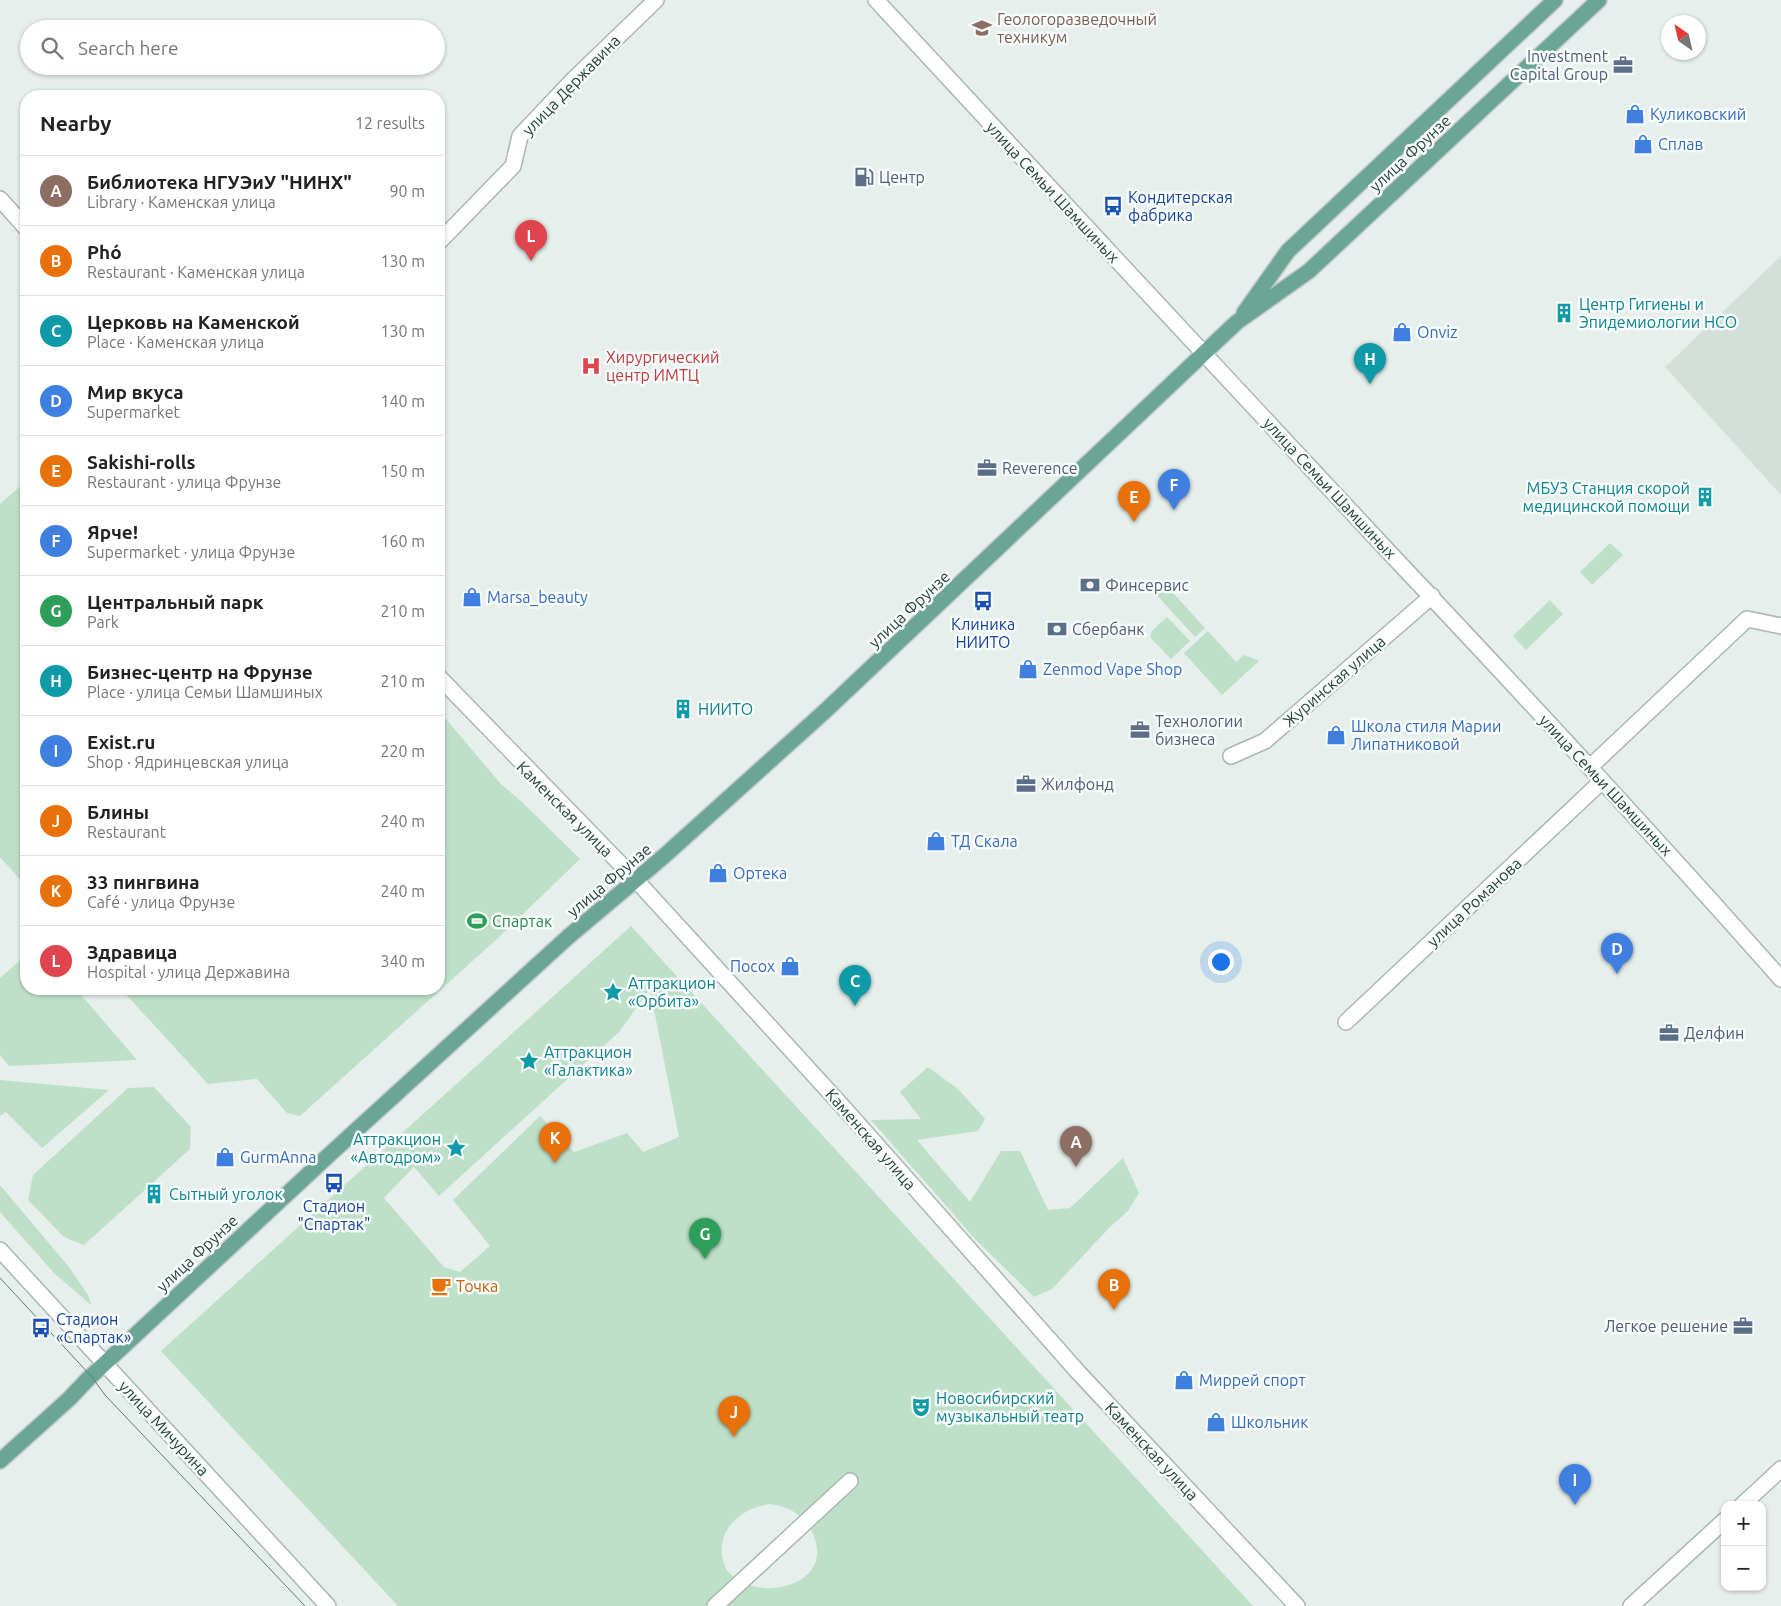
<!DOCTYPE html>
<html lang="en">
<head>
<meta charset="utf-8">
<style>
	body { margin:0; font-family:Ubuntu,sans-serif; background:#f6f6f6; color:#222 }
	.controls { position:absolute; right:15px; bottom:15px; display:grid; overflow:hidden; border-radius:10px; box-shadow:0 1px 4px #0004 }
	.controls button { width:45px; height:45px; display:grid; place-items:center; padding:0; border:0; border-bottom:1px solid #e0e0e0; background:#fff; color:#222; font:25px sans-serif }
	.compass { position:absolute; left:1661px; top:15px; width:45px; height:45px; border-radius:50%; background:#fff; box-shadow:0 1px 4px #0004; rotate:326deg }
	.you { position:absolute; left:1220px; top:961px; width:18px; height:18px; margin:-12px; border:4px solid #fff; border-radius:50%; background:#1a73e8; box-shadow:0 0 0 8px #1a73e833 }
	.badge { display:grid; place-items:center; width:32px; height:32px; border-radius:50%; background:#0b8043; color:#fff; font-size:16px; font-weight:700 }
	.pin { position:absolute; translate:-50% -41px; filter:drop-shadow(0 1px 2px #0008) }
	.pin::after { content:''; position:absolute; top:26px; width:18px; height:15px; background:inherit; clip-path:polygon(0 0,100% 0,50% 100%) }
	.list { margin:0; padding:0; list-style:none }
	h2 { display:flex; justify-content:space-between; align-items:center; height:65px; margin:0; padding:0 20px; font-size:21px }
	h2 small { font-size:16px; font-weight:400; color:#767676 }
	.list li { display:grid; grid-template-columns:32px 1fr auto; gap:15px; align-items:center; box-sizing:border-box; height:70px; padding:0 20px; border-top:1px solid #e0e0e0 }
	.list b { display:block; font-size:19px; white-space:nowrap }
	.list p { margin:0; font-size:16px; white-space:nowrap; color:#767676 }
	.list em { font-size:16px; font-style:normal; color:#767676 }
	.icon { flex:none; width:28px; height:28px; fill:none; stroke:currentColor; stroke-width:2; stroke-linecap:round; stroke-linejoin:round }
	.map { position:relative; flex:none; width:1781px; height:1606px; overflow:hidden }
	.search { position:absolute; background:#fff; box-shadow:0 1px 4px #0004; left:20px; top:20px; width:425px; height:55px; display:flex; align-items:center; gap:12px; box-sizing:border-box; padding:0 18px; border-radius:28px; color:#767676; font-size:19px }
	.panel { position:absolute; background:#fff; box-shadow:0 1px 4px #0004; left:20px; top:90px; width:425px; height:905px; border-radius:20px }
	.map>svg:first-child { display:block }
	.built { fill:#d4dfda }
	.green { fill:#bfe0c8; fill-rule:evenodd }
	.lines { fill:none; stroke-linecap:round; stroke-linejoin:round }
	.minor-casing { stroke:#a8b8b2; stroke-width:18 }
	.major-casing { stroke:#c2cac8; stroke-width:18 }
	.minor { stroke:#fff; stroke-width:15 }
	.major { stroke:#6aa596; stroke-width:15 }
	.tram { stroke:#5f7d75; stroke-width:1 }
	.labels { text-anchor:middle; stroke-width:5; stroke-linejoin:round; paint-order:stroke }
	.education-label { font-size:16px; fill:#785e54; stroke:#f7fbf9; text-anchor:start }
	.service-label { font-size:16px; fill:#4e5e75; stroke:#f7fbf9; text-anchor:start }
	.street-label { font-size:16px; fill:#24423a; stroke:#f7fbf9 }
	.shop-label { font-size:16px; fill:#366cbe; stroke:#f7fbf9; text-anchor:start }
	.transit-label { font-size:16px; fill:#164399; stroke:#f7fbf9; text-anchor:start }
	.culture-label { font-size:16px; fill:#0d838f; stroke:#f7fbf9; text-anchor:start }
	.health-label { font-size:16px; fill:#be3a42; stroke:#f7fbf9; text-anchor:start }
	.leisure-label { font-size:16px; fill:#27864d; stroke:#f7fbf9; text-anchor:start }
	.food-label { font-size:16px; fill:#c56008; stroke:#f7fbf9; text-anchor:start }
</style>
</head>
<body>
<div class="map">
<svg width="1781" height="1606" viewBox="0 0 1781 1606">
	<rect width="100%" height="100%" fill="#e6efeb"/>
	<!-- built -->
	<polygon class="built" points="1781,256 1781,495 1665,367"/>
	<!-- green -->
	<g class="green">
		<polygon points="26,481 26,886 0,857 0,504"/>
		<polygon points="1610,543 1623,555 1592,585 1580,572"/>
		<polygon points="1164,583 1205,628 1195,637 1154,592"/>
		<polygon points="1550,600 1563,614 1526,650 1513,636"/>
		<polygon points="1167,617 1190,641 1171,659 1150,637 1152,631"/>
		<polygon points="1208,631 1236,662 1244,655 1259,661 1222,695 1184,653"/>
		<polygon points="439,711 501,784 522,802 580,859 497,939 300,1116 287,1113 257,1079 208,1084 121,989 439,989"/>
		<path d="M631,926L1253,1606H398L161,1351ZM650,989L679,1137L643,1152L627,1133L574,1152L540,1116L453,1200L490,1246L460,1272L444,1267L384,1198L414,1167L439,1196L619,1032ZM769,1504C788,1506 803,1514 812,1532C839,1587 752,1606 726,1569C711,1534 738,1509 769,1504Z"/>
		<polygon points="26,955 26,989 61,989 65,992 77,990 137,1060 9,1066 0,1055 0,978"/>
		<polygon points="928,1067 958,1089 985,1119 978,1131 917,1140 970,1202 1001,1151 1020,1151 1048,1210 1070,1208 1123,1158 1139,1193 1128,1211 1109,1228 1052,1289 1034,1297 977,1241 871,1120 921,1119 900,1092"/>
		<polygon points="0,1080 109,1090 42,1148 6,1112 0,1116"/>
		<polygon points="154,1087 191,1127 190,1149 84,1245 64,1237 28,1200 33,1175 128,1088"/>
		<polygon points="0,1185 69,1267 88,1295 91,1305 54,1273 0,1212"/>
	</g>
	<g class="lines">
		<defs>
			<g id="minor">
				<path d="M876,0C1046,184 1216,367 1387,550C1520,691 1652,833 1781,979"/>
				<polyline points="0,199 26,228"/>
				<polyline points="439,242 513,166 520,136 574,79 656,0"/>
				<polyline points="439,677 636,880 844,1108 1078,1372 1297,1606"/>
				<polyline points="1231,756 1265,741 1432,596"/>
				<polyline points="1590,767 1747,619 1781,626"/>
				<polyline points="1346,1022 1602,781"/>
				<polyline points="0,1250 328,1606"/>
				<polyline points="1742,1505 1781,1469"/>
				<polyline points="715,1606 850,1481"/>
				<polyline points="1631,1606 1725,1520"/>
			</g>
			<g id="major">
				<polyline points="1244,313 1288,251 1555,0"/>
				<polyline points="0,1461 69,1399 88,1379 329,1155 568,937 663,857 823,713 1237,322 1309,271 1599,0"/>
			</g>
		</defs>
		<!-- minor casing -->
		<use href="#minor" class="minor-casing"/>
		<!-- major casing -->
		<use href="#major" class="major-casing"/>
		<!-- minor -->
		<use href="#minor" class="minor"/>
		<!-- major -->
		<use href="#major" class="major"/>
		<!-- tram -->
		<polyline class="tram" points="0,1278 91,1376 105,1395 305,1606"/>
	</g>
	<!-- icons -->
	<defs>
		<symbol id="university-bare" viewBox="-9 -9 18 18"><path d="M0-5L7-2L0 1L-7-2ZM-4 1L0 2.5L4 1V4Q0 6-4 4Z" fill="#8d6e63" stroke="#f7fbf9" stroke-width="2.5" paint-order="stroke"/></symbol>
		<symbol id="office-bare" viewBox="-9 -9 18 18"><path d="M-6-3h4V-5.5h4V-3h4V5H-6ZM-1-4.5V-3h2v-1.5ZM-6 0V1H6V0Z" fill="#5c6f8a" stroke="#f7fbf9" stroke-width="2.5" paint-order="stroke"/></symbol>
		<symbol id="shop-bare" viewBox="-9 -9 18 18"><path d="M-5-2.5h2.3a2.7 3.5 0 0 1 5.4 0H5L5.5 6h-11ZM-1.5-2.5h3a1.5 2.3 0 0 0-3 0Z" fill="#3f7fe0" stroke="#f7fbf9" stroke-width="2.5" paint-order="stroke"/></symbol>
		<symbol id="fuel-bare" viewBox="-9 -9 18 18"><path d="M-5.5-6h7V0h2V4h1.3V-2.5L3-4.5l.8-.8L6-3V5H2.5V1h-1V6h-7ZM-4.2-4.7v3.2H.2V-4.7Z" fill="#5c6f8a" stroke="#f7fbf9" stroke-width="2.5" paint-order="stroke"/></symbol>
		<symbol id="bus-bare" viewBox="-9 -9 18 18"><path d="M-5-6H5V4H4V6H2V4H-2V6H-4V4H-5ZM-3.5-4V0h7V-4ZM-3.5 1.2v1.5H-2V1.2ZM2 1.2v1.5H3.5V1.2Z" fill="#1a4fb4" stroke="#f7fbf9" stroke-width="2.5" paint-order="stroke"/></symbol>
		<symbol id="building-bare" viewBox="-9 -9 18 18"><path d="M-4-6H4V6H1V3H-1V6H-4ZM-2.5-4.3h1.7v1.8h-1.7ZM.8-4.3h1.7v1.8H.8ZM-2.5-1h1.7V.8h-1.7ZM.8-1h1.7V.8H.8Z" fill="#0f9aa8" stroke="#f7fbf9" stroke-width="2.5" paint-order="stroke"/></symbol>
		<symbol id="hospital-bare" viewBox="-9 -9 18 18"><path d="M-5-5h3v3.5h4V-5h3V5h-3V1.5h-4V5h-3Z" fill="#e0444e" stroke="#f7fbf9" stroke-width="2.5" paint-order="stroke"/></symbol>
		<symbol id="bank-bare" viewBox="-9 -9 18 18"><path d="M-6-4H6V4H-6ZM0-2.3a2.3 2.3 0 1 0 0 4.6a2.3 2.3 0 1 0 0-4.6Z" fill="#5c6f8a" stroke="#f7fbf9" stroke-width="2.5" paint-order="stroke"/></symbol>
		<symbol id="stadium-bare" viewBox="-9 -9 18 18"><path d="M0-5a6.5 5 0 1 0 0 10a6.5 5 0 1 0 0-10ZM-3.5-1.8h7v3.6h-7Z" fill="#2e9e5b" stroke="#f7fbf9" stroke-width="2.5" paint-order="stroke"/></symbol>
		<symbol id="sight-bare" viewBox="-9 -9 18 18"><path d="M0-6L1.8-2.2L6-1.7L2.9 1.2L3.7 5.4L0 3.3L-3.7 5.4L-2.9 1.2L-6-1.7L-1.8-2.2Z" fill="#0f9aa8" stroke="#f7fbf9" stroke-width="2.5" paint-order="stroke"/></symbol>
		<symbol id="cafe-bare" viewBox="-9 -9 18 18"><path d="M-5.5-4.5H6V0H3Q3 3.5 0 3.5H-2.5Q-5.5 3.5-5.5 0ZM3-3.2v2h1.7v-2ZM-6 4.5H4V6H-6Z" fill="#e8710a" stroke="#f7fbf9" stroke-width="2.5" paint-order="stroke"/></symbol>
		<symbol id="theatre-bare" viewBox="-9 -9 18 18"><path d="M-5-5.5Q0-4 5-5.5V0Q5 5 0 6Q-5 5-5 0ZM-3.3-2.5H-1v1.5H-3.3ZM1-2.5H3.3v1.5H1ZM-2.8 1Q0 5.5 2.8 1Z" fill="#0f9aa8" stroke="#f7fbf9" stroke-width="2.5" paint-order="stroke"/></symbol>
	</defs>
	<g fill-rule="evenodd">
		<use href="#university-bare" x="968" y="14" width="28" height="28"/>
		<use href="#office-bare" x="1609" y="51" width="28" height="28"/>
		<use href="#shop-bare" x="1621" y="100" width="28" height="28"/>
		<use href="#shop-bare" x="1629" y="130" width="28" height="28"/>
		<use href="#fuel-bare" x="850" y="163" width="28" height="28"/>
		<use href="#bus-bare" x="1099" y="192" width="28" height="28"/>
		<use href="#building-bare" x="1550" y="299" width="28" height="28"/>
		<use href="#shop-bare" x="1388" y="318" width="28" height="28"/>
		<use href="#hospital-bare" x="577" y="352" width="28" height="28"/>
		<use href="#office-bare" x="973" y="454" width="28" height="28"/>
		<use href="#building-bare" x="1691" y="483" width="28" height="28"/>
		<use href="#bank-bare" x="1076" y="571" width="28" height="28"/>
		<use href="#shop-bare" x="458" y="583" width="28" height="28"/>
		<use href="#bus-bare" x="969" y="587" width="28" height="28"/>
		<use href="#bank-bare" x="1043" y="615" width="28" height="28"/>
		<use href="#shop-bare" x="1014" y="655" width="28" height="28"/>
		<use href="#building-bare" x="669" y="695" width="28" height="28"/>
		<use href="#office-bare" x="1126" y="716" width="28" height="28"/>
		<use href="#shop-bare" x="1322" y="721" width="28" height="28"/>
		<use href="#office-bare" x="1012" y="770" width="28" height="28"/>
		<use href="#shop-bare" x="922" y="827" width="28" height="28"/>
		<use href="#shop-bare" x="704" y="859" width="28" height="28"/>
		<use href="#stadium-bare" x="463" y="907" width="28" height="28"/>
		<use href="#shop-bare" x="776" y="952" width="28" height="28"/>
		<use href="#sight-bare" x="599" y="978" width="28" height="28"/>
		<use href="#office-bare" x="1655" y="1019" width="28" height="28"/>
		<use href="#sight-bare" x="515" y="1047" width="28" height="28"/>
		<use href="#sight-bare" x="442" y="1134" width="28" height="28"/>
		<use href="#shop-bare" x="211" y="1143" width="28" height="28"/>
		<use href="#bus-bare" x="320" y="1169" width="28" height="28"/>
		<use href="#building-bare" x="140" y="1180" width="28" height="28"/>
		<use href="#cafe-bare" x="427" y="1272" width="28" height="28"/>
		<use href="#office-bare" x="1729" y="1312" width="28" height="28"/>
		<use href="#bus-bare" x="27" y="1314" width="28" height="28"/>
		<use href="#shop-bare" x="1170" y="1366" width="28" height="28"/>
		<use href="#theatre-bare" x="907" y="1393" width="28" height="28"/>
		<use href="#shop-bare" x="1202" y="1408" width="28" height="28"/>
	</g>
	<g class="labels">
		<!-- education labels -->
		<g class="education-label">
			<text x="997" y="25">Геологоразведочный<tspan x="997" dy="18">техникум</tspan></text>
		</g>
		<!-- service labels -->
		<g class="service-label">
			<text x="1608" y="62" text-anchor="end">Investment<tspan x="1608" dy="18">Capital Group</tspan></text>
			<text x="879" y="183">Центр</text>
			<text x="1002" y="474">Reverence</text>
			<text x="1105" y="591">Финсервис</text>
			<text x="1072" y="635">Сбербанк</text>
			<text x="1155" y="727">Технологии<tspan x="1155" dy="18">бизнеса</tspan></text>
			<text x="1041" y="790">Жилфонд</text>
			<text x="1684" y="1039">Делфин</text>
			<text x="1728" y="1332" text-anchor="end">Легкое решение</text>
		</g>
		<!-- street labels -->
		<g class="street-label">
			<text transform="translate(571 85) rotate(-46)" y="6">улица Державина</text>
			<text transform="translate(1410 153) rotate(-43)" y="6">улица Фрунзе</text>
			<text transform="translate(1053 192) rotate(47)" y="6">улица Семьи Шамшиных</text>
			<text transform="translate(1330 488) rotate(47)" y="6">улица Семьи Шамшиных</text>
			<text transform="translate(909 609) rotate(-43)" y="6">улица Фрунзе</text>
			<text transform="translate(1334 681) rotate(-41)" y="6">Журинская улица</text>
			<text transform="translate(1606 785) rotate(47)" y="6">улица Семьи Шамшиных</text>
			<text transform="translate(565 809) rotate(45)" y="6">Каменская улица</text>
			<text transform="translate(609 880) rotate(-40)" y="6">улица Фрунзе</text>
			<text transform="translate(1474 902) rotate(-43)" y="6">улица Романова</text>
			<text transform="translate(871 1139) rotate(49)" y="6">Каменская улица</text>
			<text transform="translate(197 1253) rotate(-43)" y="6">улица Фрунзе</text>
			<text transform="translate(164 1428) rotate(47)" y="6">улица Мичурина</text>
			<text transform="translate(1152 1451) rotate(47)" y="6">Каменская улица</text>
		</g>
		<!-- shop labels -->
		<g class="shop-label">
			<text x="1650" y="120">Куликовский</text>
			<text x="1658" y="150">Сплав</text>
			<text x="1417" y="338">Onviz</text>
			<text x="487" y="603">Marsa_beauty</text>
			<text x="1043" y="675">Zenmod Vape Shop</text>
			<text x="1351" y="732">Школа стиля Марии<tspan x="1351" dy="18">Липатниковой</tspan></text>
			<text x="951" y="847">ТД Скала</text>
			<text x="733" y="879">Ортека</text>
			<text x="775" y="972" text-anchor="end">Посох</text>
			<text x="240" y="1163">GurmAnna</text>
			<text x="1199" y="1386">Миррей спорт</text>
			<text x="1231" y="1428">Школьник</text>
		</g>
		<!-- transit labels -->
		<g class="transit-label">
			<text x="1128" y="203">Кондитерская<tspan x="1128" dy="18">фабрика</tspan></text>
			<text x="983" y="630" text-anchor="middle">Клиника<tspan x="983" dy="18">НИИТО</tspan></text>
			<text x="334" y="1212" text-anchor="middle">Стадион<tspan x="334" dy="18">"Спартак"</tspan></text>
			<text x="56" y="1325">Стадион<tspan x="56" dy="18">«Спартак»</tspan></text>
		</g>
		<!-- culture labels -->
		<g class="culture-label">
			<text x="1579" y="310">Центр Гигиены и<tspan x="1579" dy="18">Эпидемиологии НСО</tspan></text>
			<text x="1690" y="494" text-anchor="end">МБУЗ Станция скорой<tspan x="1690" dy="18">медицинской помощи</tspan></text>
			<text x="698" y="715">НИИТО</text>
			<text x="628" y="989">Аттракцион<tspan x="628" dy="18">«Орбита»</tspan></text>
			<text x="544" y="1058">Аттракцион<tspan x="544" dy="18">«Галактика»</tspan></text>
			<text x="441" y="1145" text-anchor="end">Аттракцион<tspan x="441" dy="18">«Автодром»</tspan></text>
			<text x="169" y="1200">Сытный уголок</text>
			<text x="936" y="1404">Новосибирский<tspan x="936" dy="18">музыкальный театр</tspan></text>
		</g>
		<!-- health labels -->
		<g class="health-label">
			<text x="606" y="363">Хирургический<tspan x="606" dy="18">центр ИМТЦ</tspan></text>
		</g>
		<!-- leisure labels -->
		<g class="leisure-label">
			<text x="492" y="927">Спартак</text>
		</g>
		<!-- food labels -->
		<g class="food-label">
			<text x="456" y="1292">Точка</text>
		</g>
	</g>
</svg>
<div class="controls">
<button>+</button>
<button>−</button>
</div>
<svg class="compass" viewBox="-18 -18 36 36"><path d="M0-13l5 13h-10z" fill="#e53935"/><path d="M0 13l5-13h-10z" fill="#767676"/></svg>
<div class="you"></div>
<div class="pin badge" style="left:1076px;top:1167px;background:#8d6e63">A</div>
<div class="pin badge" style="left:1114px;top:1310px;background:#e8710a">B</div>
<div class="pin badge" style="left:855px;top:1006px;background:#0f9aa8">C</div>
<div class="pin badge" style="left:1617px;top:974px;background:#3f7fe0">D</div>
<div class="pin badge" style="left:1134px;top:522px;background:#e8710a">E</div>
<div class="pin badge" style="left:1174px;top:510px;background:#3f7fe0">F</div>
<div class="pin badge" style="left:705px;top:1259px;background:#2e9e5b">G</div>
<div class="pin badge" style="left:1370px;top:384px;background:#0f9aa8">H</div>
<div class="pin badge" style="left:1575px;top:1505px;background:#3f7fe0">I</div>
<div class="pin badge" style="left:734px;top:1437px;background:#e8710a">J</div>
<div class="pin badge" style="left:555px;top:1163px;background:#e8710a">K</div>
<div class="pin badge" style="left:531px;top:261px;background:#e0444e">L</div>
<div class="search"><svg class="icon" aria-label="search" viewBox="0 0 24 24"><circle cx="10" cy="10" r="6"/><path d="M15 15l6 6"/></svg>Search here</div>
<section class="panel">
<h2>Nearby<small>12 results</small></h2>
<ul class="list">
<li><span class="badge" style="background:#8d6e63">A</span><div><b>Библиотека НГУЭиУ &quot;НИНХ&quot;</b><p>Library · Каменская улица</p></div><em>90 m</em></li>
<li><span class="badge" style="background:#e8710a">B</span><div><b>Phó</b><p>Restaurant · Каменская улица</p></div><em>130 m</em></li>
<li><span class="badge" style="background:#0f9aa8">C</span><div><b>Церковь на Каменской</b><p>Place · Каменская улица</p></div><em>130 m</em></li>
<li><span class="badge" style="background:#3f7fe0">D</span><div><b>Мир вкуса</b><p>Supermarket</p></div><em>140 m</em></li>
<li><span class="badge" style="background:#e8710a">E</span><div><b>Sakishi-rolls</b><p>Restaurant · улица Фрунзе</p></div><em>150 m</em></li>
<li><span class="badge" style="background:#3f7fe0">F</span><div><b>Ярче!</b><p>Supermarket · улица Фрунзе</p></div><em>160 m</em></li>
<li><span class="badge" style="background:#2e9e5b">G</span><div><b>Центральный парк</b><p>Park</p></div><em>210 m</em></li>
<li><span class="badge" style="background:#0f9aa8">H</span><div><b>Бизнес-центр на Фрунзе</b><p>Place · улица Семьи Шамшиных</p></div><em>210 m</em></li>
<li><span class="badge" style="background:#3f7fe0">I</span><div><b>Exist.ru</b><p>Shop · Ядринцевская улица</p></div><em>220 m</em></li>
<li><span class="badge" style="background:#e8710a">J</span><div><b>Блины</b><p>Restaurant</p></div><em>240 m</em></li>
<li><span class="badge" style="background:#e8710a">K</span><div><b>33 пингвина</b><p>Café · улица Фрунзе</p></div><em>240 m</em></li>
<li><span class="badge" style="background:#e0444e">L</span><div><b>Здравица</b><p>Hospital · улица Державина</p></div><em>340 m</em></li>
</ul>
</section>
</div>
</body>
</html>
